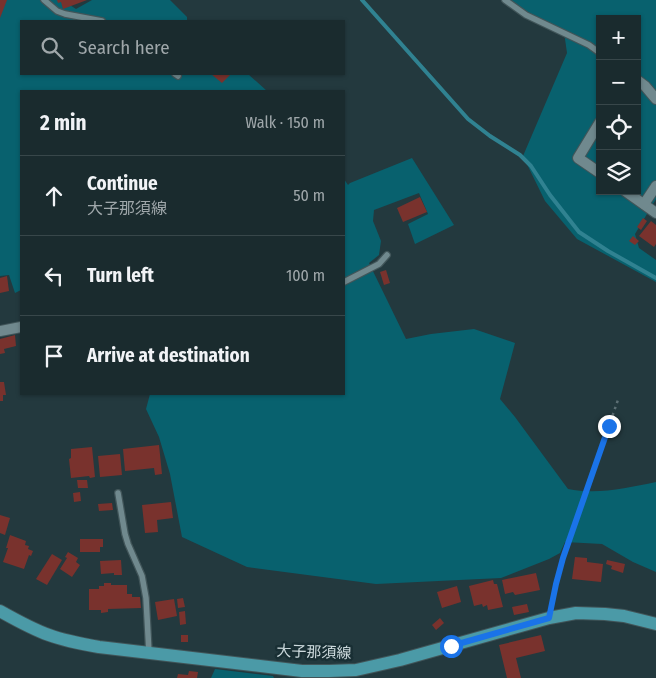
<!DOCTYPE html>
<html lang="en">
<head>
<meta charset="utf-8">
<style>
	body { margin:0; font-family:"Fira Sans Condensed","Noto Sans JP",sans-serif; background:#233336; color:#f1f3f6 }
	.controls { position:absolute; right:15px; top:15px; display:grid; overflow:hidden; border-radius:0px; box-shadow:0 1px 4px #0004 }
	.controls button { width:45px; height:45px; display:grid; place-items:center; padding:0; border:0; border-bottom:1px solid #38474a; background:#1a2b2e; color:#f1f3f6; font:25px sans-serif }
	.stop { position:absolute; width:15px; height:15px; margin:-11px; border:4px solid #1a73e8; border-radius:50%; background:#fff }
	.stop.end { background:#1a73e8; border-color:#fff; box-shadow:0 1px 5px #0008 }
	.list { margin:0; padding:0; list-style:none }
	h2 { display:flex; justify-content:space-between; align-items:center; height:65px; margin:0; padding:0 20px; font-size:21px }
	h2 small { font-size:16px; font-weight:400; color:#9fa7aa }
	.list li { display:grid; grid-template-columns:32px 1fr auto; gap:15px; align-items:center; box-sizing:border-box; height:80px; padding:0 20px; border-top:1px solid #38474a }
	.list b { display:block; font-size:19px; white-space:nowrap }
	.list p { margin:0; font-size:16px; white-space:nowrap; color:#9fa7aa }
	.list em { font-size:16px; font-style:normal; color:#9fa7aa }
	.icon { flex:none; width:28px; height:28px; fill:none; stroke:currentColor; stroke-width:2; stroke-linecap:round; stroke-linejoin:round }
	.map { position:relative; flex:none; width:656px; height:678px; overflow:hidden }
	.search { position:absolute; background:#1a2b2e; box-shadow:0 1px 4px #0004; left:20px; top:20px; width:325px; height:55px; display:flex; align-items:center; gap:12px; box-sizing:border-box; padding:0 18px; border-radius:0px; color:#9fa7aa; font-size:19px }
	.panel { position:absolute; background:#1a2b2e; box-shadow:0 1px 4px #0004; left:20px; top:90px; width:325px; height:305px; border-radius:0px }
	.map>svg:first-child { display:block }
	.green { fill:#08616e; fill-rule:evenodd }
	.lines { fill:none; stroke-linecap:round; stroke-linejoin:round }
	.stream { stroke:#308291; stroke-width:4 }
	.building { fill:#79322d }
	.service-casing { stroke:#415559; stroke-width:8 }
	.minor-casing { stroke:#415559; stroke-width:12 }
	.primary-casing { stroke:#415559; stroke-width:14 }
	.path { stroke:#5c6f74; stroke-width:2.5; stroke-dasharray:2.5 4; stroke-linecap:butt }
	.service { stroke:#70898e; stroke-width:5.5 }
	.minor { stroke:#70898e; stroke-width:10 }
	.primary { stroke:#4b9aa7; stroke-width:12 }
	.route { stroke:#1a73e8; stroke-width:6 }
	.labels { text-anchor:middle; stroke-width:5; stroke-linejoin:round; paint-order:stroke }
	.street-label { font-size:15px; fill:#cddadd; stroke:#192f34 }
</style>
</head>
<body>
<div class="map">
<svg width="656" height="678" viewBox="0 0 656 678">
	<rect width="100%" height="100%" fill="#23393e"/>
	<!-- green -->
	<g class="green">
		<polygon points="0,0 62,0 76,9 92,0 170,0 187,17 187,21 21,21 21,74 248,74 267,91 21,91 21,290 15,293 9,275 0,276"/>
		<path d="M508,0H656V199L635,234L639,248L656,260V282L577,239L545,201L523,156L567,53L564,32L528,14ZM600,19H637V191H600Z"/>
		<path d="M412,158L454,225L415,244L408,224L428,214L419,193L374,210L373,221L381,241L379,255L369,263L406,339L431,334L474,329L515,343L500,399L515,417L568,489C597,495 627,488 656,482V572L633,562L602,544L565,542L560,553L549,559L501,578L376,584L247,567L182,537L170,474L159,437L146,409L150,394H344V179L348,185L350,183Z"/>
		<polygon points="215,669 273,676 274,678 211,678"/>
	</g>
	<g class="lines">
		<!-- stream -->
		<polyline class="stream" points="362,0 468,119 490,136 520,155 531,166 550,195 579,232 608,251 656,278"/>
	</g>
	<!-- building -->
	<g class="building">
		<polygon points="0,0 7,0 0,18"/>
		<polygon points="57,0 87,0 63,9 61,2 58,3"/>
		<polygon points="211,74 231,74 222,83"/>
		<polygon points="420,197 427,212 403,222 397,208"/>
		<polygon points="643,218 647,221 641,230 637,227"/>
		<polygon points="651,221 656,225 656,244 654,247 639,236"/>
		<polygon points="633,236 639,241 635,245 629,241"/>
		<polygon points="386,270 390,283 384,285 380,272"/>
		<polygon points="7,276 9,291 0,293 0,278"/>
		<polygon points="15,335 16,346 4,349 5,353 0,354 0,339"/>
		<polygon points="0,382 4,382 6,395 3,395 3,401 0,401"/>
		<polygon points="159,445 162,474 155,475 154,468 125,471 123,449"/>
		<polygon points="92,447 95,477 90,478 89,476 71,478 69,459 71,458 71,449"/>
		<polygon points="120,454 122,475 100,477 98,456"/>
		<polygon points="77,480 87,480 88,488 78,488"/>
		<polygon points="80,492 81,501 74,502 73,493"/>
		<polygon points="171,502 173,518 157,520 158,532 145,533 142,505"/>
		<polygon points="112,503 113,510 99,511 98,504"/>
		<polygon points="0,515 10,518 5,535 0,533"/>
		<polygon points="10,535 26,541 25,545 29,546 28,549 33,551 31,556 29,555 24,569 3,562 8,548 6,548"/>
		<polygon points="80,539 103,539 103,547 100,547 100,552 80,552"/>
		<polygon points="68,552 78,558 76,562 80,565 72,577 60,569 67,558 65,557"/>
		<polygon points="52,554 62,560 47,585 36,579"/>
		<polygon points="575,557 587,558 587,562 603,564 601,582 572,579"/>
		<polygon points="121,560 122,575 114,575 114,573 101,574 100,561"/>
		<polygon points="607,560 625,564 623,573 611,569 612,566 606,564"/>
		<polygon points="536,573 540,590 515,595 513,592 505,594 502,580"/>
		<polygon points="493,580 494,584 497,584 503,607 488,610 487,605 483,607 482,604 474,606 469,586"/>
		<polygon points="104,583 111,583 111,585 127,585 127,594 132,594 132,597 140,597 141,608 108,609 108,612 101,613 101,610 89,610 89,589 99,589 99,586 104,586"/>
		<polygon points="457,586 461,602 442,608 437,592"/>
		<polygon points="183,598 185,607 178,608 177,599"/>
		<polygon points="174,599 177,616 158,620 155,602"/>
		<polygon points="527,604 529,612 514,615 512,607"/>
		<polygon points="185,611 186,624 180,625 179,612"/>
		<polygon points="440,618 444,623 436,630 432,625"/>
		<rect x="181" y="635" width="7" height="7"/>
		<polygon points="541,635 545,651 516,658 521,678 507,678 499,645"/>
		<polygon points="189,671 198,672 197,678 177,678 178,674 188,675"/>
	</g>
	<g class="lines">
		<defs>
			<g id="service">
				<polyline points="44,0 57,11 65,14 102,21"/>
				<polyline points="505,0 526,15 589,45 600,53"/>
				<polyline points="175,74 178,76"/>
				<polyline points="344,282 379,264 387,255"/>
				<polyline points="118,493 125,534 128,544 142,576 146,598 149,653"/>
			</g>
			<g id="minor">
				<polyline points="637,80 645,86 656,99"/>
				<polyline points="600,122 578,158 600,173"/>
				<polyline points="625,191 656,213"/>
				<polyline points="644,204 656,186"/>
				<polyline points="0,331 21,327"/>
			</g>
			<path id="primary" d="M0,611C16,620 32,629 49,635C65,641 82,644 99,647L302,671H329L356,670L400,660L549,618L576,613L605,614L624,616L656,624"/>
		</defs>
		<!-- service casing -->
		<use href="#service" class="service-casing"/>
		<!-- minor casing -->
		<use href="#minor" class="minor-casing"/>
		<!-- primary casing -->
		<use href="#primary" class="primary-casing"/>
		<!-- path -->
		<polyline class="path" points="551,607 556,584 563,558 619,397"/>
		<!-- service -->
		<use href="#service" class="service"/>
		<!-- minor -->
		<use href="#minor" class="minor"/>
		<!-- primary -->
		<use href="#primary" class="primary"/>
	</g>
	<g class="lines">
		<!-- route -->
		<polyline class="route" points="451,646 549,618 556,584 563,558 609,426"/>
	</g>
	<g class="labels">
		<!-- street labels -->
		<g class="street-label">
			<text transform="translate(314 652) rotate(2)" y="5">大子那須線</text>
		</g>
	</g>
</svg>
<div class="controls">
<button>+</button>
<button>−</button>
<button><svg class="icon" aria-label="locate" viewBox="0 0 24 24"><circle cx="12" cy="12" r="6"/><path d="M12 2v4M12 18v4M2 12h4M18 12h4"/></svg></button>
<button><svg class="icon" aria-label="layers" viewBox="0 0 24 24"><path d="M12 4l9 5-9 5-9-5zM3 14l9 5 9-5"/></svg></button>
</div>
<div class="stop" style="left:451px;top:646px"></div>
<div class="stop end" style="left:609px;top:426px"></div>
<div class="search"><svg class="icon" aria-label="search" viewBox="0 0 24 24"><circle cx="10" cy="10" r="6"/><path d="M15 15l6 6"/></svg>Search here</div>
<section class="panel">
<h2>2 min<small>Walk · 150 m</small></h2>
<ul class="list">
<li><svg class="icon" aria-label="ahead" viewBox="0 0 24 24"><path d="M12 20V5M6 11l6-6 6 6"/></svg><div><b>Continue</b><p>大子那須線</p></div><em>50 m</em></li>
<li><svg class="icon" aria-label="left" viewBox="0 0 24 24"><path d="M17 20v-9H6M10 6l-5 5 5 5"/></svg><div><b>Turn left</b></div><em>100 m</em></li>
<li><svg class="icon" aria-label="arrive" viewBox="0 0 24 24"><path d="M6 21V4h12l-3 4 3 4H6"/></svg><div><b>Arrive at destination</b></div></li>
</ul>
</section>
</div>
</body>
</html>
